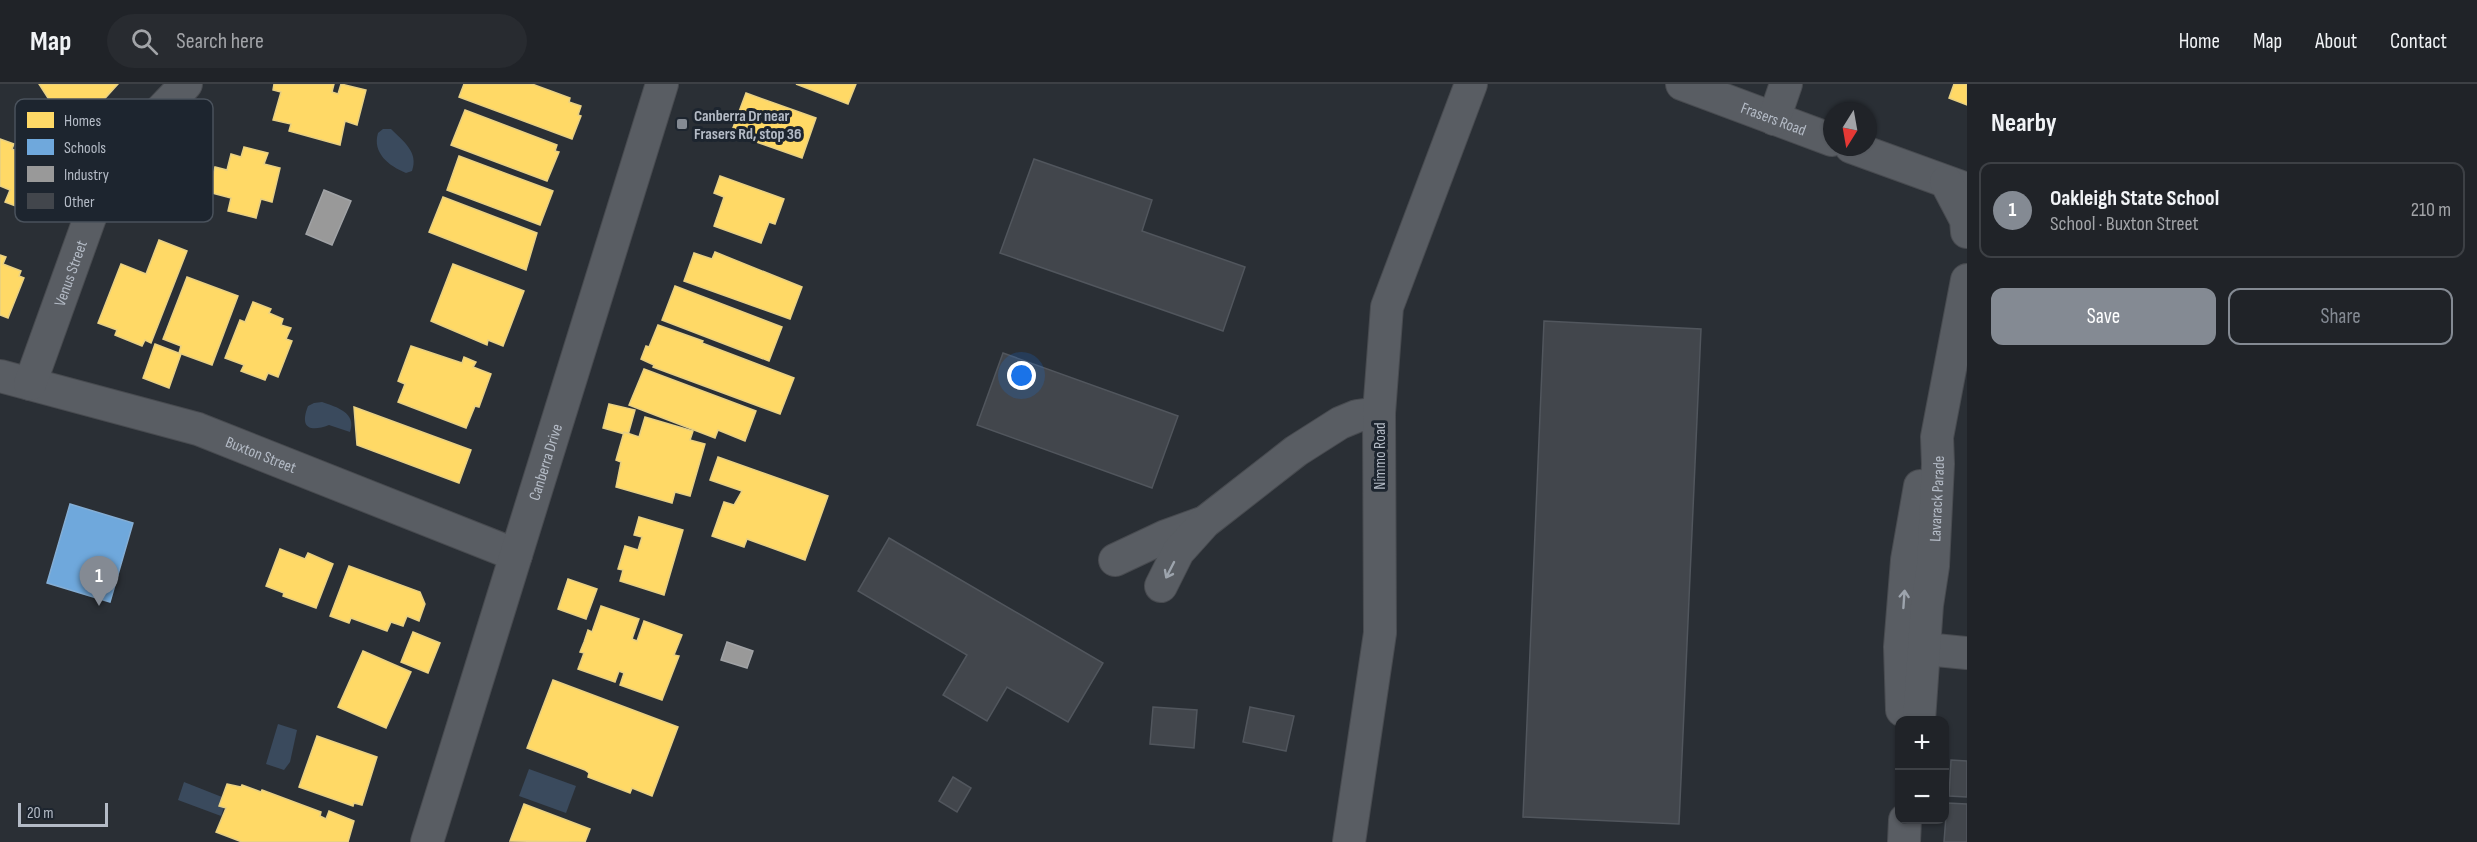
<!DOCTYPE html>
<html lang="en">
<head>
<meta charset="utf-8">
<style>
	body { margin:0; font-family:"Sofia Sans Condensed",sans-serif; background:#282b30; color:#f1f3f6 }
	.controls { position:absolute; right:18px; bottom:18px; display:grid; overflow:hidden; border-radius:12px; box-shadow:0 2px 4px #0004 }
	.controls button { width:54px; height:54px; display:grid; place-items:center; padding:0; border:0; border-bottom:2px solid #3d4045; background:#202328; color:#f1f3f6; font:30px sans-serif }
	.compass { position:absolute; left:1823px; top:18px; width:54px; height:54px; border-radius:50%; background:#202328; box-shadow:0 2px 4px #0004; rotate:191deg }
	.scale { position:absolute; left:18px; bottom:15px; width:90px; box-sizing:border-box; padding-left:6px; border:3px solid #b4bbc6; border-top:0; font-size:16px; line-height:21px; white-space:nowrap; color:#b4bbc6; -webkit-text-stroke:4px #1d252f; paint-order:stroke }
	.you { position:absolute; left:1022px; top:292px; width:21px; height:21px; margin:-15px; border:4px solid #fff; border-radius:50%; background:#1a73e8; box-shadow:0 0 0 9px #1a73e833 }
	.badge { display:grid; place-items:center; width:39px; height:39px; border-radius:50%; background:#848a93; color:#fff; font-size:20px; font-weight:700 }
	.pin { position:absolute; translate:-50% -50px; filter:drop-shadow(0 2px 3px #0008) }
	.pin::after { content:''; position:absolute; top:32px; width:21px; height:18px; background:inherit; clip-path:polygon(0 0,100% 0,50% 100%) }
	.list { margin:0; padding:0; list-style:none }
	h2 { display:flex; justify-content:space-between; align-items:center; height:78px; margin:0; padding:0 24px; font-size:26px }
	h2 small { font-size:20px; font-weight:400; color:#a2a4a8 }
	.list li { display:grid; grid-template-columns:39px 1fr auto; gap:18px; align-items:center; box-sizing:border-box; height:96px; margin:0 12px 12px; padding:0 12px; border:2px solid #3d4045; border-radius:12px }
	.list b { display:block; font-size:22px; white-space:nowrap }
	.list p { margin:0; font-size:20px; white-space:nowrap; color:#a2a4a8 }
	.list em { font-size:20px; font-style:normal; color:#a2a4a8 }
	.actions { display:flex; gap:12px; padding:18px 24px }
	.actions a { flex:1; padding:14px 0; border:2px solid #848a93; border-radius:12px; text-align:center; font-size:21px; color:#848a93 }
	.actions .main { background:#848a93; color:#fff }
	.icon { flex:none; width:33px; height:33px; fill:none; stroke:currentColor; stroke-width:2; stroke-linecap:round; stroke-linejoin:round }
	.map { position:relative; flex:none; width:1967px; height:758px; overflow:hidden }
	header { display:flex; align-items:center; gap:36px; box-sizing:border-box; height:84px; padding:0 30px; background:#202328; border-bottom:2px solid #3d4045 }
	header strong { font-size:28px }
	nav { display:flex; gap:33px; margin-inline-start:auto; font-size:21px }
	.search { width:420px; height:54px; background:#282b30; display:flex; align-items:center; gap:15px; box-sizing:border-box; padding:0 21px; border-radius:33px; color:#a2a4a8; font-size:22px }
	main { display:flex }
	aside { flex:1; background:#202328 }
	.map>svg:first-child { display:block }
	.water { fill:#3a4a5d }
	.homes { fill:#ffd966; stroke:#e8d083; stroke-width:1.5 }
	.schools { fill:#6fa8dc; stroke:#84aed5; stroke-width:1.5 }
	.industry { fill:#999; stroke:#a1a3a6; stroke-width:1.5 }
	.building { fill:#42464c; stroke:#51565d; stroke-width:1.5 }
	.lines { fill:none; stroke-linecap:round; stroke-linejoin:round }
	.minor-casing { stroke:#484b50; stroke-width:34 }
	.minor { stroke:#595d63; stroke-width:32 }
	.oneway { stroke:#9da4ad }
	.poi-dot { fill:#848a93; stroke:#1d252f; stroke-width:2 }
	.labels { text-anchor:middle; stroke-width:6; stroke-linejoin:round; paint-order:stroke }
	.poi-label { font-size:16px; font-weight:bold; fill:#b4bbc6; stroke:#1d252f; text-anchor:start }
	.street-label { font-size:16px; fill:#b4bbc6; stroke:#1d252f }
	.key { fill:#1d252f; stroke:#4a525c; stroke-width:1.5 }
	.key-label { font-size:16px; fill:#b4bbc6 }
</style>
</head>
<body>
<header>
<strong>Map</strong>
<div class="search"><svg class="icon" aria-label="search" viewBox="0 0 24 24"><circle cx="10" cy="10" r="6"/><path d="M15 15l6 6"/></svg>Search here</div>
<nav><a>Home</a><a>Map</a><a>About</a><a>Contact</a></nav>
</header>
<main>
<div class="map">
<svg width="1967" height="758" viewBox="0 0 1967 758">
	<rect width="100%" height="100%" fill="#2a2f35"/>
	<!-- water -->
	<g class="water">
		<path d="M383,45H391C403,57 419,68 412,87L406,89C389,82 372,69 378,49Z"/>
		<path d="M322,318C337,323 357,329 350,348L329,341C311,348 299,345 308,322L314,319Z"/>
		<polygon points="278,640 297,646 290,678 284,686 266,680"/>
		<polygon points="529,685 576,702 566,729 519,712"/>
		<polygon points="184,698 227,715 221,732 178,716"/>
	</g>
	<!-- homes -->
	<g class="homes">
		<polygon points="39,0 118,0 80,42 94,55 69,82 26,44 50,17"/>
		<polygon points="274,0 334,0 332,8 338,10 341,0 366,6 357,41 345,37 340,61 289,47 291,40 273,36 281,8 273,6"/>
		<polygon points="464,0 532,0 570,14 569,18 581,22 578,31 581,32 572,55 459,13"/>
		<polygon points="796,0 856,0 848,20"/>
		<polygon points="1954,0 1967,0 1967,21 1949,14"/>
		<polygon points="746,9 816,34 802,74 731,49"/>
		<polygon points="465,26 557,61 555,67 559,68 547,97 451,61"/>
		<polygon points="0,55 14,60 12,65 44,77 43,82 52,85 35,129 5,118 10,106 0,102"/>
		<polygon points="244,63 268,69 264,80 280,84 272,118 261,115 256,134 228,127 231,114 208,108 215,83 227,86 231,70 241,73"/>
		<polygon points="459,72 553,107 540,141 447,106"/>
		<polygon points="720,92 784,115 775,140 769,138 761,159 714,142 724,113 714,109"/>
		<polygon points="443,113 537,149 526,186 429,148"/>
		<polygon points="159,156 187,167 151,259 145,256 142,262 115,251 117,246 98,239 121,180 146,190"/>
		<polygon points="715,168 802,203 790,235 684,197 694,169 712,175"/>
		<polygon points="0,171 6,173 3,180 21,187 19,192 24,194 8,234 0,231"/>
		<polygon points="453,180 524,207 503,262 488,256 487,261 431,237"/>
		<polygon points="187,193 238,212 212,281 179,269 181,262 163,255"/>
		<polygon points="675,202 782,243 769,277 662,236"/>
		<polygon points="253,218 271,225 269,229 283,235 281,241 291,244 286,255 292,257 278,293 268,289 265,296 241,287 244,281 225,274 240,236 245,238"/>
		<polygon points="658,241 703,257 702,259 794,294 780,330 653,283 654,281 641,275 646,262 649,263"/>
		<polygon points="155,260 181,270 169,304 143,294"/>
		<polygon points="411,262 462,279 464,273 476,278 473,283 491,290 479,323 475,322 466,344 398,318 405,300 398,297"/>
		<polygon points="644,285 756,327 745,357 718,346 715,354 629,321"/>
		<polygon points="609,320 635,326 628,351 603,344"/>
		<polygon points="354,323 471,366 459,399 357,361"/>
		<polygon points="645,333 693,347 690,356 705,360 690,412 675,408 672,419 616,403 621,378 616,376 624,348 639,353"/>
		<polygon points="718,373 828,412 805,476 747,455 744,463 712,452 724,418 734,421 742,407 710,396"/>
		<polygon points="639,433 683,446 664,511 620,497 623,486 618,485 625,462 638,466 642,453 634,451"/>
		<polygon points="280,465 305,475 308,469 333,480 316,524 283,512 284,509 266,502"/>
		<polygon points="349,482 420,508 425,520 419,537 407,532 403,542 391,538 387,547 351,534 349,539 330,532"/>
		<polygon points="568,495 597,505 586,535 558,525"/>
		<polygon points="601,522 639,535 632,555 637,557 644,537 682,551 674,571 679,572 662,616 620,601 624,589 619,587 615,598 578,585 584,569 580,568 584,558 588,546 592,548"/>
		<polygon points="413,548 440,559 428,589 401,578"/>
		<polygon points="363,567 411,588 386,644 338,623"/>
		<polygon points="553,596 678,643 652,712 632,704 630,709 588,693 589,689 585,686 527,664"/>
		<polygon points="317,652 377,673 362,721 354,719 353,722 299,703"/>
		<polygon points="227,700 241,703 242,701 261,708 262,706 321,728 320,732 326,735 329,727 354,737 348,758 242,758 216,748 226,724 219,722"/>
		<polygon points="524,720 590,745 585,758 510,757"/>
	</g>
	<!-- schools -->
	<polygon class="schools" points="70,420 133,439 110,518 47,499"/>
	<!-- industry -->
	<g class="industry">
		<polygon points="324,106 351,117 332,161 306,150"/>
		<polygon points="727,558 753,567 747,584 721,576"/>
	</g>
	<!-- building -->
	<g class="building">
		<polygon points="1034,75 1152,116 1142,147 1245,183 1223,247 1000,169"/>
		<polygon points="1544,237 1701,245 1679,740 1523,733"/>
		<polygon points="1003,269 1178,332 1152,404 977,341"/>
		<polygon points="889,454 1103,579 1068,638 1007,603 987,637 943,611 967,571 858,507"/>
		<polygon points="1153,623 1197,626 1194,664 1150,660"/>
		<polygon points="1250,623 1294,632 1286,667 1243,658"/>
		<polygon points="1951,676 1967,677 1967,713 1949,712"/>
		<polygon points="953,693 971,704 957,728 939,717"/>
		<polygon points="1947,719 1967,720 1967,758 1944,758"/>
	</g>
	<g class="lines">
		<defs>
			<g id="minor">
				<path id="s1" d="M1682,0L1832,56"/>
				<polyline points="1774,35 1786,0"/>
				<polyline points="1851,63 1967,105"/>
				<polyline points="1946,98 1966,136 1967,148"/>
				<path id="s2" d="M0,292L198,345L516,471"/>
				<path id="s3" d="M30,300L97,114C115,68 153,36 186,0"/>
				<polyline points="1115,476 1166,452 1202,439"/>
				<polyline points="1161,502 1178,468 1205,438 1296,367 1340,339 1357,332 1379,329"/>
				<polyline points="1905,563 1967,569"/>
				<polyline points="1902,626 1900,563 1907,476 1920,402"/>
				<path id="s4" d="M1919,636L1927,521L1933,482L1938,380L1937,353L1967,196"/>
				<path id="s5" d="M427,758L662,0"/>
				<polyline points="1349,758 1380,549 1379,329 1387,223 1471,0"/>
				<polyline points="1904,758 1905,736"/>
			</g>
		</defs>
		<!-- minor casing -->
		<use href="#minor" class="minor-casing"/>
		<!-- minor -->
		<use href="#minor" class="minor"/>
	</g>
	<!-- one-way arrows -->
	<defs><path id="oneway-shaft" d="M-6 0H5M1.5-3L5.5 0L1.5 3" fill="none" stroke-width="1.6" stroke-linecap="round" stroke-linejoin="round" transform="scale(1.5)"/></defs>
	<g class="oneway">
		<use href="#oneway-shaft" transform="translate(1170 486) rotate(117)"/>
		<use href="#oneway-shaft" transform="translate(1904 515) rotate(-86)"/>
	</g>
	<!-- markers -->
	<rect class="poi-dot" x="676" y="34" width="12" height="12" rx="3"/>
	<g class="labels">
		<!-- poi labels -->
		<g class="poi-label">
			<text x="694" y="37">Canberra Dr near<tspan x="694" dy="18">Frasers Rd, stop 36</tspan></text>
		</g>
		<!-- street labels -->
		<g class="street-label">
			<text dy="6" stroke="none"><textPath href="#s1" startOffset="98">Frasers Road</textPath></text>
			<text dy="6" stroke="none"><textPath href="#s3" startOffset="118">Venus Street</textPath></text>
			<text dy="6" stroke="none"><textPath href="#s2" startOffset="273">Buxton Street</textPath></text>
			<text transform="translate(1379 372) rotate(-90)" y="6">Nimmo Road</text>
			<text dy="6" stroke="none"><textPath href="#s5" startOffset="398">Canberra Drive</textPath></text>
			<text dy="6" stroke="none"><textPath href="#s4" startOffset="222">Lavarack Parade</textPath></text>
		</g>
	</g>
	<!-- legend -->
	<rect x="15" y="15" width="198" height="123" rx="9" class="key"/>
	<rect x="27" y="28" width="27" height="16" fill="#ffd966"/>
	<rect x="27" y="55" width="27" height="16" fill="#6fa8dc"/>
	<rect x="27" y="82" width="27" height="16" fill="#999"/>
	<rect x="27" y="109" width="27" height="16" fill="#42464c"/>
	<g class="key-label">
		<text x="64" y="42">Homes</text>
		<text x="64" y="69">Schools</text>
		<text x="64" y="96">Industry</text>
		<text x="64" y="123">Other</text>
	</g>
</svg>
<div class="controls">
<button>+</button>
<button>−</button>
</div>
<svg class="compass" viewBox="-18 -18 36 36"><path d="M0-13l5 13h-10z" fill="#e53935"/><path d="M0 13l5-13h-10z" fill="#a2a4a8"/></svg>
<div class="scale">20 m</div>
<div class="you"></div>
<div class="pin badge" style="left:99px;top:522px">1</div>
</div>
<aside>
<h2>Nearby<small></small></h2>
<ul class="list">
<li><span class="badge">1</span><div><b>Oakleigh State School</b><p>School · Buxton Street</p></div><em>210 m</em></li>
</ul>
<div class="actions"><a class="main">Save</a><a>Share</a></div>
</aside>
</main>
</body>
</html>
